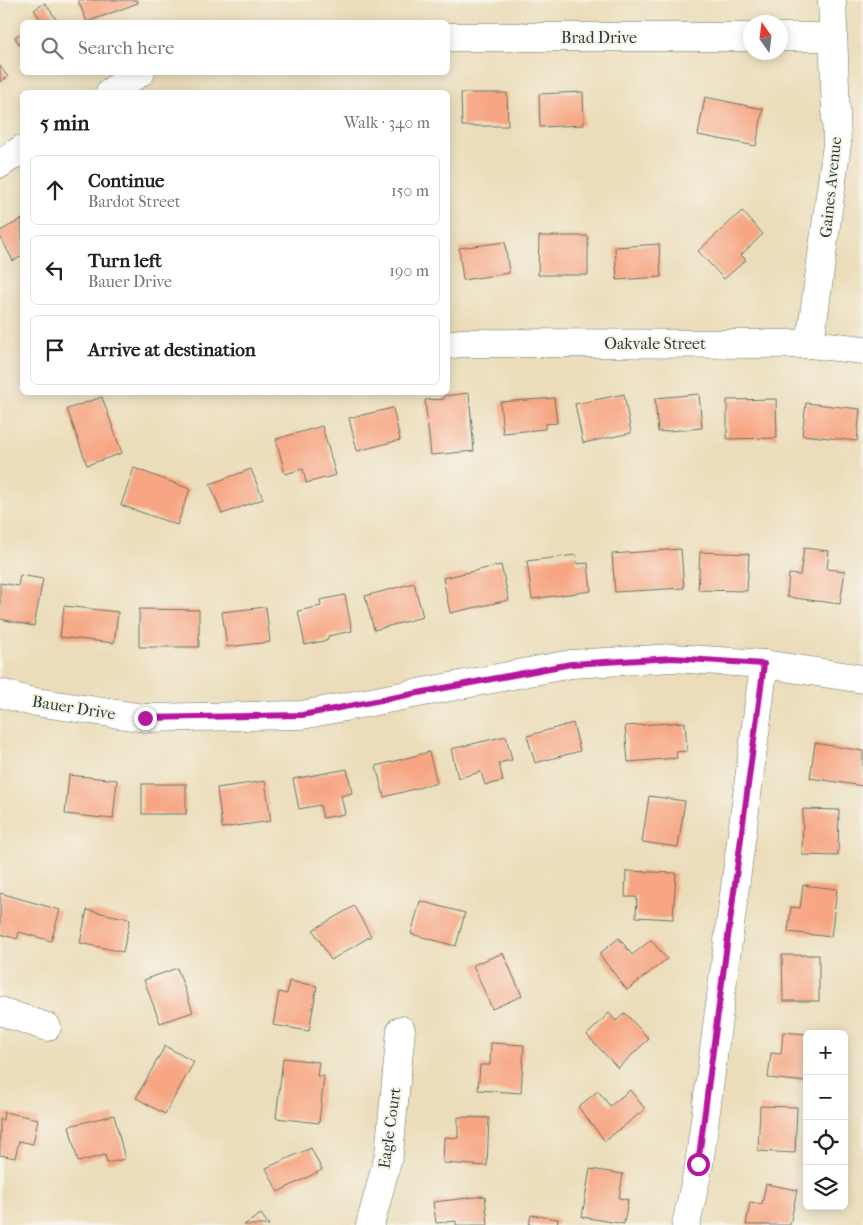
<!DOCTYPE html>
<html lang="en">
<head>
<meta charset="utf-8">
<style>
	body { margin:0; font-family:"IM FELL French Canon",serif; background:#f2f2f2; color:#202124 }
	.controls { position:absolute; right:15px; bottom:15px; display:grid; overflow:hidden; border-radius:8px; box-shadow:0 2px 12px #0003 }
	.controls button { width:45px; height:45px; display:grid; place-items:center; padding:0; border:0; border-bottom:1px solid #e0e0e0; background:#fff; color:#202124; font:25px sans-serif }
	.compass { position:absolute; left:743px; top:15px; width:45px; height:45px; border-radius:50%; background:#fff; box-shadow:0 2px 12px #0003; rotate:346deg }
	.stop { position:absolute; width:15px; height:15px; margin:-11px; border:4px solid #b5179e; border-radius:50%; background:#fff }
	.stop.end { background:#b5179e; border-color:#fff; box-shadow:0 1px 5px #0008 }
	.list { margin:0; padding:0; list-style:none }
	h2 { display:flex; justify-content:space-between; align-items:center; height:65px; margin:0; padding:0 20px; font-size:21px }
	h2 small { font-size:16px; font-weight:400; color:#757577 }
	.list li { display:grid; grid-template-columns:32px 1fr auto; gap:15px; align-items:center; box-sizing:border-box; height:70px; margin:0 10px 10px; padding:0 10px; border:1px solid #e0e0e0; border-radius:8px }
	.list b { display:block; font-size:19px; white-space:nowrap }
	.list p { margin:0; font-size:16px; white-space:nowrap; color:#757577 }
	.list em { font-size:16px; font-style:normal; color:#757577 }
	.icon { flex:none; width:28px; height:28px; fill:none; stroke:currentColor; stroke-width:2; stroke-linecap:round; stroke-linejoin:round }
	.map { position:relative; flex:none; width:863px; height:1225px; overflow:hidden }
	.search { position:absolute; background:#fff; box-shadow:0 2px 12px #0003; left:20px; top:20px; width:430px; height:55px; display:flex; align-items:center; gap:12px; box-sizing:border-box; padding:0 18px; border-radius:8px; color:#757577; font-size:19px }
	.panel { position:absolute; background:#fff; box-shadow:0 2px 12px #0003; left:20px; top:90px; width:430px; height:305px; border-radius:8px }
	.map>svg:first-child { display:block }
	.building { fill:#f7a582 }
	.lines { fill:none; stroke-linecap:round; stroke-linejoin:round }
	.minor-casing { stroke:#667563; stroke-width:29 }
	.minor { stroke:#fff; stroke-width:28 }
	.route { stroke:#b5179e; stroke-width:6 }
	.labels { text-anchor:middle; stroke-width:4; stroke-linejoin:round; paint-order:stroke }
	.street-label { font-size:16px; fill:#1f3d34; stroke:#f7f3e8 }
</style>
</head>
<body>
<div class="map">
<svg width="863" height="1225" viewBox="0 0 863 1225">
	<rect width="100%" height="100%" fill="#f7f3e8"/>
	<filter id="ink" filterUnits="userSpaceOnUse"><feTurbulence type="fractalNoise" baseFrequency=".02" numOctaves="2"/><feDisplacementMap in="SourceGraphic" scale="10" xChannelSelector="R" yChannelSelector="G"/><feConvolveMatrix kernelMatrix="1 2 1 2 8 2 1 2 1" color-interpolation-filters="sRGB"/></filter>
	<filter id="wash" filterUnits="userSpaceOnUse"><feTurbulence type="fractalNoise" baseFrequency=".0096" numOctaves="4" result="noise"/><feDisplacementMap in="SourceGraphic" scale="20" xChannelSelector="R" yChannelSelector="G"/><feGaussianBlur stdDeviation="1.12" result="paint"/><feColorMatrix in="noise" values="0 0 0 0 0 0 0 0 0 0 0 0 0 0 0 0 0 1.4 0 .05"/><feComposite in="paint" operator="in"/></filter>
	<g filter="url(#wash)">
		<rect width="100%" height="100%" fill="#ebddba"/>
		<g id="blocks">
			<!-- building -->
			<g class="building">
				<polygon points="78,0 137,0 138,3 87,22"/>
				<polygon points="45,3 58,22 36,22 41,20 34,10"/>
				<polygon points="22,32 22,48 15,37"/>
				<polygon points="0,66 8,77 0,82"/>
				<polygon points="583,92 584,125 540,127 539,94"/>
				<polygon points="461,93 507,93 508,126 462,126"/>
				<polygon points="705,97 763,109 756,146 698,135"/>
				<polygon points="742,211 763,234 741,255 746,260 724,279 698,251"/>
				<polygon points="22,219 22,256 13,261 0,236 0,231"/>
				<polygon points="539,236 588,236 588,275 538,275"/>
				<polygon points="505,242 509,273 463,280 459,248"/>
				<polygon points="659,244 661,277 617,280 615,247"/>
				<polygon points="469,393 474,451 431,455 425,400 444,399 444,396"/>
				<polygon points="624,394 631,433 583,443 575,404"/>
				<polygon points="699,394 702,428 658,432 655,398"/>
				<polygon points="102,397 122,453 87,465 67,409"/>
				<polygon points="554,398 557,423 545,424 545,429 503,433 500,402"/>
				<polygon points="776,399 777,438 727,439 727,400"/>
				<polygon points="806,403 860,409 857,441 802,435"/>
				<polygon points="393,408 400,440 357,451 349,418"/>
				<polygon points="322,426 336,475 306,483 303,469 285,474 276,439"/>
				<polygon points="134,468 190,489 177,525 121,505"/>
				<polygon points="251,469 263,499 222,514 210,484"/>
				<polygon points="804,548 829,551 827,569 845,571 840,604 787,597 789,574 800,575"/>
				<polygon points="681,549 684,588 615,592 612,554"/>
				<polygon points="700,552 749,554 747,591 698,590"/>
				<polygon points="576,555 577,564 588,563 591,591 532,599 527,561"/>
				<polygon points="501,565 509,600 450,613 443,578"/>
				<polygon points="20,575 43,579 34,626 0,619 0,583 18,586"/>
				<polygon points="414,583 423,617 374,630 365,596"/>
				<polygon points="345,595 352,631 328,636 328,640 305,645 298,611 321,606 320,600"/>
				<polygon points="64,606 118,612 114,643 60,637"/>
				<polygon points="266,607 270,642 227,647 222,612"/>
				<polygon points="139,609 199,610 199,647 139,647"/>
				<polygon points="685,722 687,751 676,752 677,758 628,762 625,726"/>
				<polygon points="573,723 580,751 535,763 527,736"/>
				<polygon points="506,736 512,760 499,763 503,781 485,785 481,772 458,778 451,749"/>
				<polygon points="815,743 863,751 863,786 810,778"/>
				<polygon points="429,752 437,783 384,797 376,766"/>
				<polygon points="347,769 352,793 341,796 345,814 323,818 320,805 299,809 293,779"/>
				<polygon points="69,775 117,780 113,819 65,814"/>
				<polygon points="265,781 271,821 222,828 217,788"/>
				<rect x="142" y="784" width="44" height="30"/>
				<polygon points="649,796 685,801 678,847 642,842"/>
				<polygon points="803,809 839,810 838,856 802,855"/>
				<polygon points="626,871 676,873 673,919 636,917 637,897 625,897"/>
				<polygon points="803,885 837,889 831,937 788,932 791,907 800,908"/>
				<polygon points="0,893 60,910 51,941 19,932 17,939 0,934"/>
				<polygon points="420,901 465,913 456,946 411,934"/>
				<polygon points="354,906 371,936 331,960 313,930"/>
				<polygon points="87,910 130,919 123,952 80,943"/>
				<polygon points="619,938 632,955 651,940 667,959 627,990 599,954"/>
				<polygon points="503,953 522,996 492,1009 473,965"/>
				<polygon points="782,955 819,955 819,1001 783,1001"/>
				<polygon points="177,968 193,1012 160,1023 144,980"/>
				<polygon points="289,981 317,986 309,1031 273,1025 279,992 287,994"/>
				<polygon points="609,1013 616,1021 625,1013 649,1039 618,1068 587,1035"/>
				<polygon points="783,1032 807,1034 807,1082 768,1078 771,1053 781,1054"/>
				<polygon points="491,1043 524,1045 521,1093 478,1090 480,1065 490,1065"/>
				<polygon points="165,1046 194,1062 165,1114 136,1098"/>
				<polygon points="283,1058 319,1062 317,1076 324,1076 319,1123 276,1118"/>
				<polygon points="630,1090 645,1109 605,1141 578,1107 598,1091 610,1106"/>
				<polygon points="760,1106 797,1107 795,1153 758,1151"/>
				<polygon points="4,1112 38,1119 33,1144 19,1141 15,1158 0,1155 0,1119 3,1120"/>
				<polygon points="114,1115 125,1159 107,1163 105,1155 78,1162 69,1126"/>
				<polygon points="458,1117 489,1118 487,1166 443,1163 444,1137 458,1138"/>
				<polygon points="311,1148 322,1170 278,1192 266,1168"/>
				<polygon points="590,1169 623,1174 619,1198 628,1200 624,1224 582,1217"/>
				<polygon points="766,1184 797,1190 790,1225 746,1225 750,1202 762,1204"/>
				<polygon points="485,1196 488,1225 456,1225 456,1221 436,1223 433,1202"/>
				<polygon points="261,1214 269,1225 244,1225"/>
				<polygon points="531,1215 558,1219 557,1225 529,1225"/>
			</g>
		</g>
	</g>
	<g filter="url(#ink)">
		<use href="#blocks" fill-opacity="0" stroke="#667563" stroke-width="1"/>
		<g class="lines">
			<defs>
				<g id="minor">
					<polyline points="448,37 750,37"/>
					<polyline points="780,37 832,37"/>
					<polyline points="110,92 141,72"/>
					<polyline points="0,164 22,149"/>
					<polyline points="810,344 837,144 832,0"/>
					<polyline points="448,345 460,343 810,344 863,350"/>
					<polyline points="0,693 29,701 145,718 302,715 571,664 673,658 764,664 863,679"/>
					<polyline points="0,1011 47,1027"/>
					<polyline points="370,1225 389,1154 401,1030"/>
					<polyline points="686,1225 699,1165 764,664"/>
				</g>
			</defs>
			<!-- minor casing -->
			<use href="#minor" class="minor-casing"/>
			<!-- minor -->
			<use href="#minor" class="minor"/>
		</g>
	</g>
	<g class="lines" filter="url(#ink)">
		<!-- route -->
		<polyline class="route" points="145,718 302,715 571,664 673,658 764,664 698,1164"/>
	</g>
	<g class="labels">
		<!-- street labels -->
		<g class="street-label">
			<text x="599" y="43">Brad Drive</text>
			<text transform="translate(830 187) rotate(-84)" y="6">Gaines Avenue</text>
			<text x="655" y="349">Oakvale Street</text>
			<text transform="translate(74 707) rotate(9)" y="6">Bauer Drive</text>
			<text transform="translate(389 1128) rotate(-82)" y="6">Eagle Court</text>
		</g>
	</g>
</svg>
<div class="controls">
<button>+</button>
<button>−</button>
<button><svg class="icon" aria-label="locate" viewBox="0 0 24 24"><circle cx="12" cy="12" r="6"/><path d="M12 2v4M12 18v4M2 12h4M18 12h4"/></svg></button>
<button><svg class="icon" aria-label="layers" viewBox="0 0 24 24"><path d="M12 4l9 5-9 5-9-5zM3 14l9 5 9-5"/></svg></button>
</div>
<svg class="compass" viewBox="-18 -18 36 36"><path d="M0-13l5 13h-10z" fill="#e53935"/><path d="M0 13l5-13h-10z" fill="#757577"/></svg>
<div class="stop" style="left:698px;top:1164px"></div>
<div class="stop end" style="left:145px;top:718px"></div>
<div class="search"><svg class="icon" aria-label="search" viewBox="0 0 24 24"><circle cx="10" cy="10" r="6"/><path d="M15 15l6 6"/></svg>Search here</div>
<section class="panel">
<h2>5 min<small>Walk · 340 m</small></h2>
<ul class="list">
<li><svg class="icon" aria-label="ahead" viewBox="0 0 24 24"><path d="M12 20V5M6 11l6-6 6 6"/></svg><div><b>Continue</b><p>Bardot Street</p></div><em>150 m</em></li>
<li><svg class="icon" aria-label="left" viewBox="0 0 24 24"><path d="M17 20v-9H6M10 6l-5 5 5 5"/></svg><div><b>Turn left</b><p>Bauer Drive</p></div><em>190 m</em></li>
<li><svg class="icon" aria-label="arrive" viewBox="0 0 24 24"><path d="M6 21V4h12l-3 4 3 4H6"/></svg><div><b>Arrive at destination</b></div></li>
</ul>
</section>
</div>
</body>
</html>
